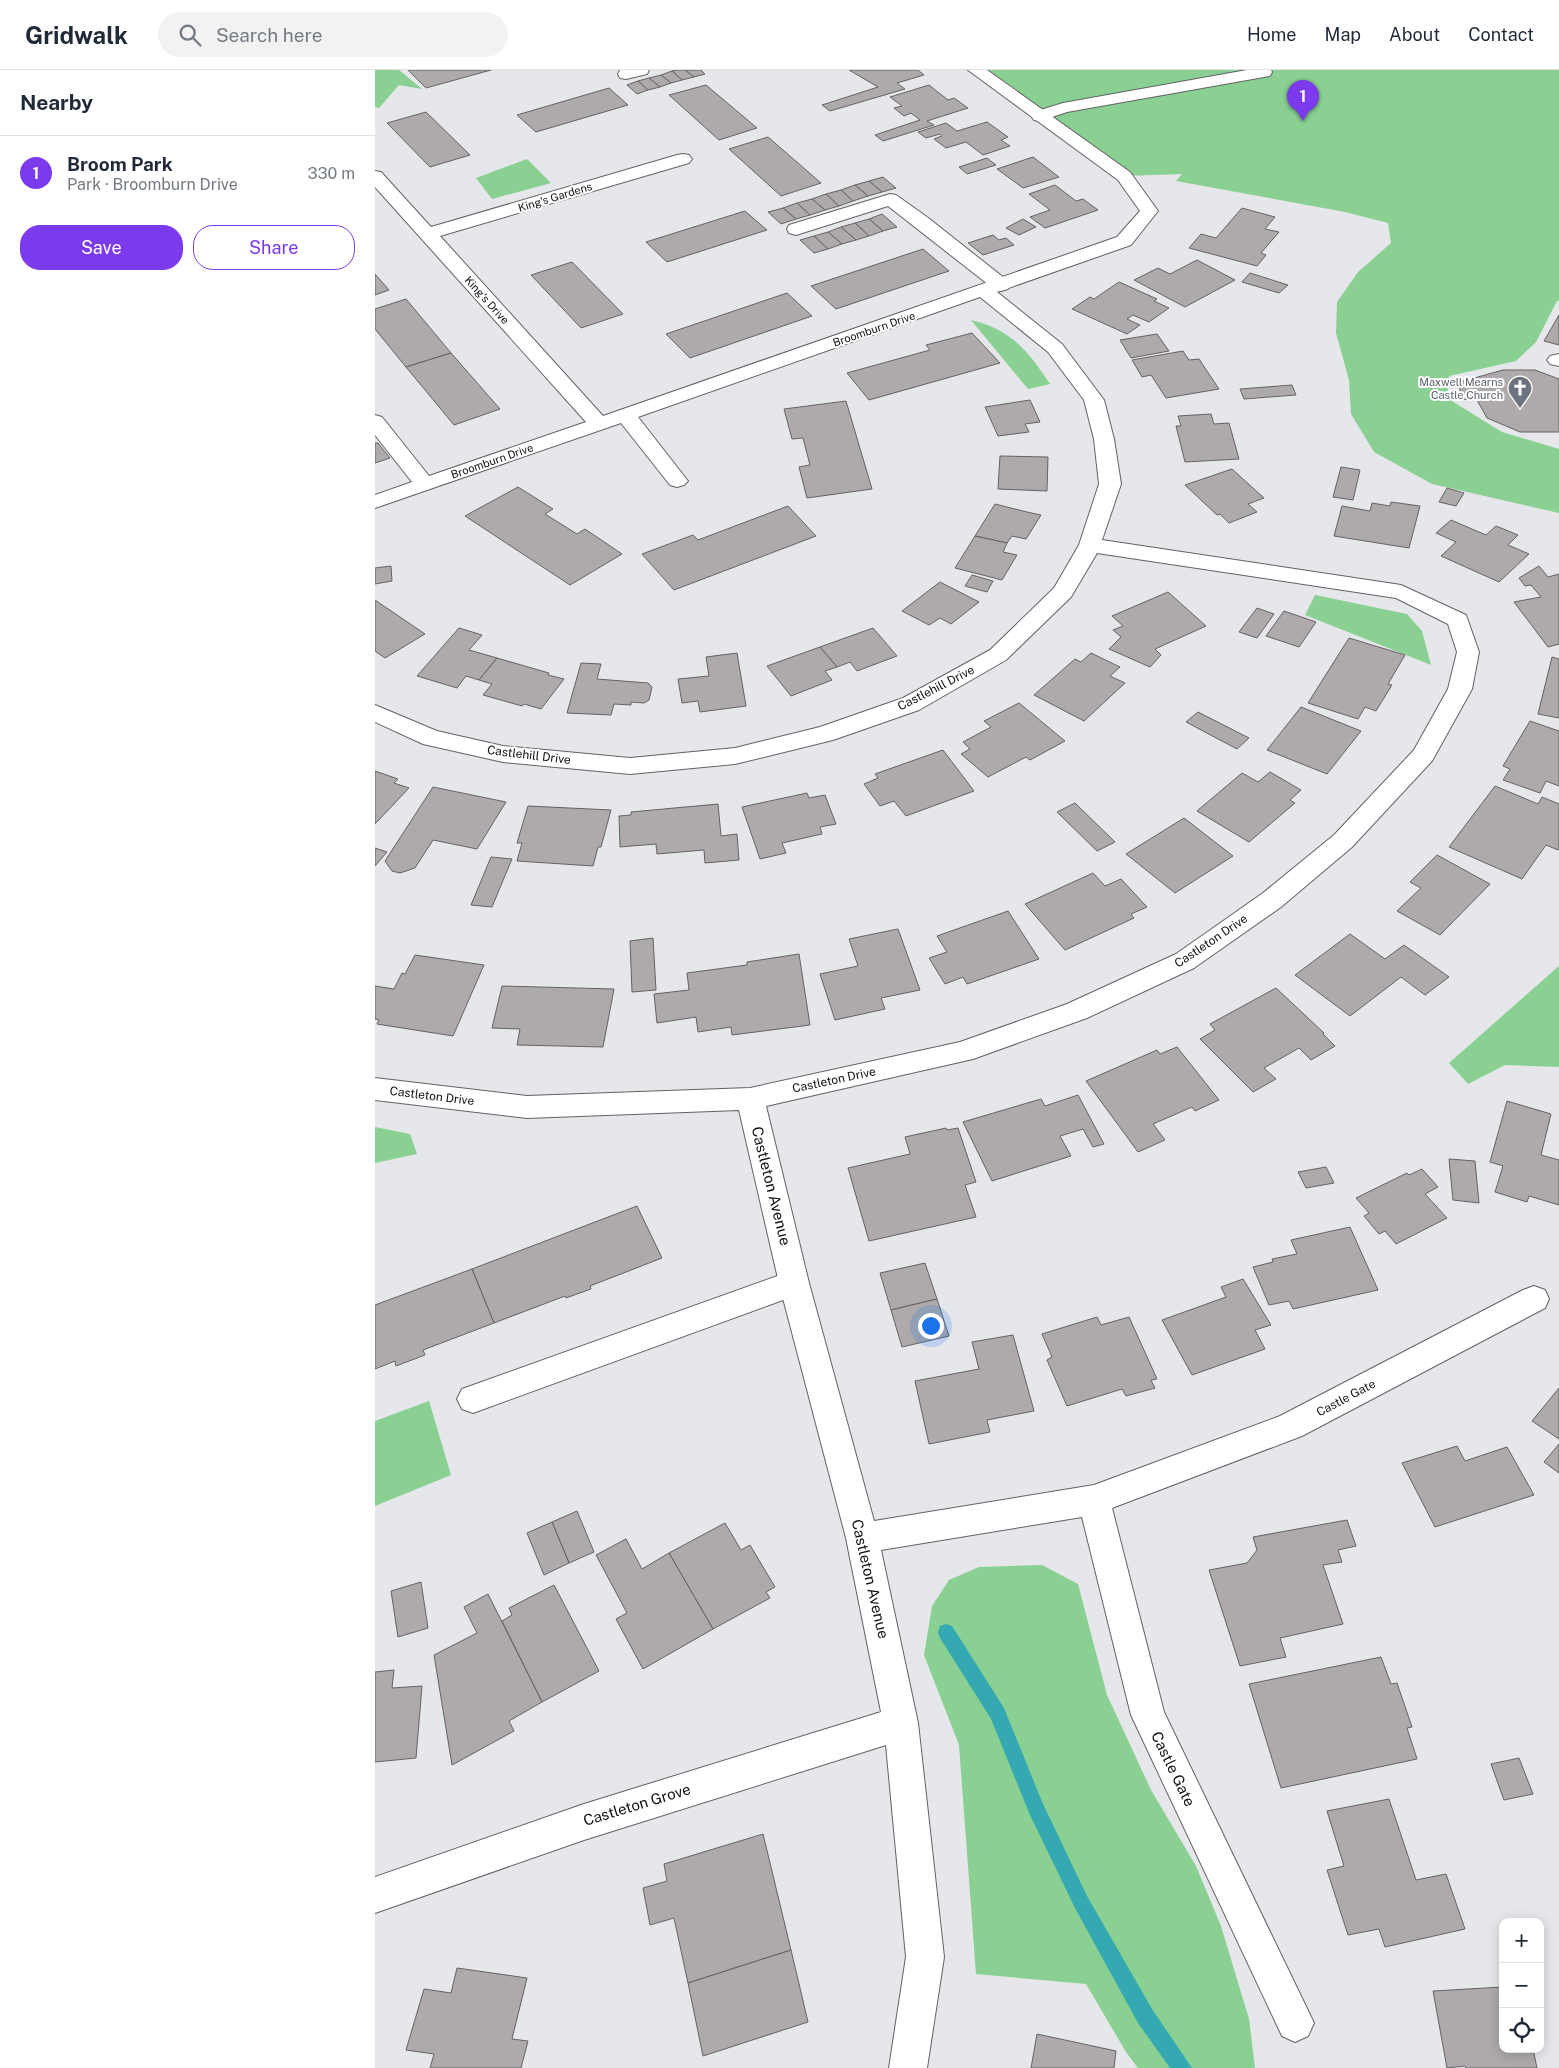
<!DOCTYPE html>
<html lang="en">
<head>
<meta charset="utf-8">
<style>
	body { margin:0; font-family:"Public Sans",sans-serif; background:#f2f2f3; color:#1f2937 }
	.controls { position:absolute; right:15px; bottom:15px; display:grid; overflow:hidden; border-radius:10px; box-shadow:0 2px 12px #0003 }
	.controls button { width:45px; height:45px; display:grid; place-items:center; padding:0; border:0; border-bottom:1px solid #e0e1e3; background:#fff; color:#1f2937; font:25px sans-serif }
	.you { position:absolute; left:555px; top:1255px; width:18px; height:18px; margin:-12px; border:4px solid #fff; border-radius:50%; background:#1a73e8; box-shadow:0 0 0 8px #1a73e833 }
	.badge { display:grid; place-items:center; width:32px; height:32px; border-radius:50%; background:#7c3aed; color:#fff; font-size:16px; font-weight:700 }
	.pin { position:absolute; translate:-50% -41px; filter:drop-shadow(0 1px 2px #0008) }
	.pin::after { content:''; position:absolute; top:26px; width:18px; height:15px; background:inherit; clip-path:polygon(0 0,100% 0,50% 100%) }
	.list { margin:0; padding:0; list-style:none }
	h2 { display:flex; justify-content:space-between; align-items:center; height:65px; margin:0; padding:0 20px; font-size:21px }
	h2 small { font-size:16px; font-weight:400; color:#747a83 }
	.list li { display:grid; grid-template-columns:32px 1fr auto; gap:15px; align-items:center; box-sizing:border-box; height:75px; padding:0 20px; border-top:1px solid #e0e1e3 }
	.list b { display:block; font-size:19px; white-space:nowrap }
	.list p { margin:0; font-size:16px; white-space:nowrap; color:#747a83 }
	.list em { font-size:16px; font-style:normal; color:#747a83 }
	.actions { display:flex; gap:10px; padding:15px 20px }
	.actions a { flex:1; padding:11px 0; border:1px solid #7c3aed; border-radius:20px; text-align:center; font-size:18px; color:#7c3aed }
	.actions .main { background:#7c3aed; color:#fff }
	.icon { flex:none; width:28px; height:28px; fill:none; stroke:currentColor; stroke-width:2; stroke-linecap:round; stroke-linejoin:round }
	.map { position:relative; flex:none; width:1184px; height:1998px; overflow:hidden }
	header { display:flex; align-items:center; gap:30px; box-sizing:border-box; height:70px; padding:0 25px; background:#fff; border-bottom:1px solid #e0e1e3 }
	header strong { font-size:24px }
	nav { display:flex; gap:28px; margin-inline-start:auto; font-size:18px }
	.search { width:350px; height:45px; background:#f2f2f3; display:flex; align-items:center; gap:12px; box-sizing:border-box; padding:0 18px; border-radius:28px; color:#747a83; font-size:19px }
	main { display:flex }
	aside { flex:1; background:#fff }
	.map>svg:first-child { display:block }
	.green { fill:#89d092 }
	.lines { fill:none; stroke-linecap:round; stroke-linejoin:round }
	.stream { fill:#35a9b2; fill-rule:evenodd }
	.building { fill:#aea9aa; stroke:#656263 }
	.lane-casing { stroke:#616265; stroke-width:2 }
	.street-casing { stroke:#616265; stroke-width:2 }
	.lane { fill:#fff; fill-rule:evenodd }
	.street { fill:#fff; fill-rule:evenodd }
	.labels { text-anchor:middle; stroke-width:4; stroke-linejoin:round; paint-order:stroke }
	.far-street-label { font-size:11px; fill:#121213; stroke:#fff }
	.far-worship-label { font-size:11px; fill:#5b616d; stroke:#fff; text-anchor:end }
	.street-label { font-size:12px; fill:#121213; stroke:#fff }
	.near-street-label { font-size:15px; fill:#121213; stroke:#fff }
</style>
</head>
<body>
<header>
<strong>Gridwalk</strong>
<div class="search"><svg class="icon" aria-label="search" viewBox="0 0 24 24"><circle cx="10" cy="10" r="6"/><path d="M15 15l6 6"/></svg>Search here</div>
<nav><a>Home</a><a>Map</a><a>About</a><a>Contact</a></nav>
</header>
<main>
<aside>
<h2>Nearby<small></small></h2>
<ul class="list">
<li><span class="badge">1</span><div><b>Broom Park</b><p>Park · Broomburn Drive</p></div><em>330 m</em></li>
</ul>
<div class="actions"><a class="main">Save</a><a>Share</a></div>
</aside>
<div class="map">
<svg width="1184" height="1998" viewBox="0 0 1184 1998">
	<rect width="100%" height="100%" fill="#e6e7eb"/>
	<!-- green -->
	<g class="green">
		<polygon points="0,0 24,0 47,19 24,15 4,38 0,37"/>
		<polygon points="601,0 1184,0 1184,231 1182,231 1161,272 1141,291 1074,306 1072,328 1127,362 1184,379 1184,443 1057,414 999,382 976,344 974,310 961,263 962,232 983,202 1016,173 1013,153 970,142 801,111 807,104 749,106"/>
		<polygon points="152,89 176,113 117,129 101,108"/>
		<path d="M596,250C637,260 653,281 675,314L653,319Z"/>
		<polygon points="940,525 1032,544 1047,561 1056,595 930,545"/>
		<polygon points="1184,896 1184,997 1130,995 1093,1014 1074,993"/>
		<polygon points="0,1057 35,1064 42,1084 0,1093"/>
		<polygon points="54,1331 76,1405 0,1436 0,1351"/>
		<polygon points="667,1495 703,1514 732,1625 776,1720 821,1796 846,1856 874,1949 880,1998 763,1998 751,1982 711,1914 601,1904 584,1675 549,1585 557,1536 574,1510 604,1497"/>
	</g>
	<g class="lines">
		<!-- stream -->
		<polygon class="stream" points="571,1554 577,1556 629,1638 668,1734 712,1826 777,1939 817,1998 795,1998 763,1953 700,1838 655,1745 616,1649 565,1568 563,1562 565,1556"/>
	</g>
	<!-- building -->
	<g class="building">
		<polygon points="33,0 116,0 51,18"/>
		<polygon points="302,0 310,0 319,7 307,10 297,1"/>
		<polygon points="310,0 326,0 330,4 319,7"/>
		<polygon points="474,0 543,0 549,5 522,13 530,19 455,41 447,35 503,17"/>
		<polygon points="297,1 307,10 296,13 286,5"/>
		<polygon points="286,5 296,13 285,17 274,8"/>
		<polygon points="274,8 285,17 273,20 263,11"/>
		<polygon points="263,11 273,20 262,24 252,15"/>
		<polygon points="331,15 382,58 344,70 294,25"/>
		<polygon points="554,15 573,30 579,28 593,38 552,51 559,55 508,71 500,65 545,50 536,43 529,46 519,38 527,36 515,27"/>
		<polygon points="234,18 253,35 161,62 142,45"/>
		<polygon points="51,42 95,85 55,97 12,53"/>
		<polygon points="612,52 633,67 626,70 635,76 608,85 591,72 571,78 559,69 567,66 565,64 551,68 543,62 571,53 582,61"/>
		<polygon points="393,67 446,113 406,126 354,79"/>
		<polygon points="658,87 684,107 648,118 622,99"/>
		<polygon points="612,88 621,95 592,104 584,97"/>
		<polygon points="508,107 521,118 507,122 494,111"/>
		<polygon points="494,111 507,122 493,126 480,115"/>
		<polygon points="480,115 493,126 478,131 466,120"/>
		<polygon points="680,115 701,131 708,129 723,140 670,158 655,147 675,140 654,124"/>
		<polygon points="466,120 478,131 464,136 451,124"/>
		<polygon points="451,124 464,136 450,140 437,129"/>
		<polygon points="437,129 450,140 435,145 422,133"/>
		<polygon points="422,133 435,145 421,149 408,138"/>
		<polygon points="408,138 421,149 406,154 393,142"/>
		<polygon points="867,138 900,147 890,159 904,162 886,183 891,185 882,196 814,178 826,164 841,168"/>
		<polygon points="370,141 392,160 292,192 271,172"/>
		<polygon points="507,144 522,157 508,161 494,149"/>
		<polygon points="494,149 508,161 494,166 480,153"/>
		<polygon points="648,149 661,157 644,165 631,158"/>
		<polygon points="480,153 494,166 481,170 466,157"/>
		<polygon points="466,157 481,170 467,174 453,162"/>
		<polygon points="453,162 467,174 453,179 439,166"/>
		<polygon points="618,165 624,170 631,168 639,175 608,185 593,173"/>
		<polygon points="439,166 453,179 439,183 425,170"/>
		<polygon points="548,179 574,201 461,239 436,216"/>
		<polygon points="822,190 860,210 810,237 759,210 783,198 795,204"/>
		<polygon points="197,192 248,244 206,258 156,205"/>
		<polygon points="875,203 913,215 904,223 867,212"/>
		<polygon points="0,204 14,220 0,225"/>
		<polygon points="744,212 782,229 779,231 794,238 774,252 758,245 752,249 765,255 752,264 697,239 715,227 719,229"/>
		<polygon points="412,223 437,246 315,288 291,264"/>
		<polygon points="31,229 76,283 31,297 0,259 0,239"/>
		<polygon points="1184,245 1184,275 1169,271"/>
		<polygon points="597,263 625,293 494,330 472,303 555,280 551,275"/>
		<polygon points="782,264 794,281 756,288 745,270"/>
		<polygon points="808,281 814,290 824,289 844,319 791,328 776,305 767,307 757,290"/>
		<polygon points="76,283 125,339 79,355 31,297"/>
		<polygon points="1128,300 1160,300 1184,309 1184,362 1145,362 1112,348 1102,330 1085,329 1085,312"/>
		<polygon points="917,315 921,325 869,329 865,319"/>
		<polygon points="655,330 665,352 650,354 654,362 623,366 610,337"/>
		<polygon points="471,331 497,419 432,428 424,397 435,395 428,368 417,369 409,339"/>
		<polygon points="836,344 839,354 854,353 864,389 810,392 801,356 806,356 803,346"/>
		<polygon points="0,373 3,373 15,388 0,393"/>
		<polygon points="625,386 673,387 672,421 623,419"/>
		<polygon points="966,397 985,400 978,430 958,427"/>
		<polygon points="857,399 889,428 873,434 882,442 854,453 845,444 842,445 810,415"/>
		<polygon points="143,417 178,439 170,444 202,464 210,459 247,484 195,515 90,446"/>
		<polygon points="1072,418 1089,423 1081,436 1064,432"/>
		<polygon points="1016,432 1045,436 1034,478 959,466 967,436 995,441 997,433 1015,436"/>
		<polygon points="620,434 652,442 666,445 651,469 637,466 632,473 600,466"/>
		<polygon points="413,436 441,466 299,520 267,484 318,465 323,470"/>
		<polygon points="1076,450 1111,465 1121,456 1143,465 1133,475 1154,484 1124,512 1066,486 1081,472 1061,463"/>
		<polygon points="600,466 632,473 628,482 642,485 627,510 580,498"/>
		<polygon points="16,496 17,511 0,514 0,498"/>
		<polygon points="1164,496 1173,507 1184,504 1184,574 1173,577 1139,532 1166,527 1156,515 1150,516 1144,508"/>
		<polygon points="597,505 618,511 612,522 590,516"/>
		<polygon points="565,512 604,532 576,554 565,548 554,555 527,541"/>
		<polygon points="793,522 831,556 780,579 786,585 775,597 734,579 746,567 738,560 748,556 737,546"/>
		<polygon points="0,530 50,564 10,588 0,581"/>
		<polygon points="882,538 899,544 882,568 864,562"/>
		<polygon points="909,541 941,552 924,577 891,566"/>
		<polygon points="84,558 107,565 94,580 122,588 104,610 91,606 82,618 42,606"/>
		<polygon points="498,558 522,586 482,601 475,592 462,597 445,577"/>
		<polygon points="974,568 1030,585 1013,614 1017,615 1001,641 990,637 983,649 933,633"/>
		<polygon points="445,577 462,597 450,601 457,610 416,626 392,596"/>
		<polygon points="362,583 371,636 325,642 323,631 307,633 303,609 334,606 331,587"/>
		<polygon points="716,583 745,597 735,606 750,613 709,651 659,625 700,589 706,592"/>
		<polygon points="1177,587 1184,589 1184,648 1163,644"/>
		<polygon points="122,588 174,603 173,605 189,609 166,639 149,634 147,636 108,625 117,614 104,610"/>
		<polygon points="206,593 226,594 222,609 273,613 277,617 274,630 269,633 256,632 256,635 239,634 236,645 192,643"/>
		<polygon points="644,633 690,671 655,690 651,687 613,707 586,684 595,679 588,672 616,657 609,651"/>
		<polygon points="926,637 986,661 952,704 892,680"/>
		<polygon points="823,642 874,668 862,679 811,652"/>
		<polygon points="1155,651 1184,661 1184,716 1171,711 1165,723 1128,710 1135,699 1128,696"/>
		<polygon points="568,680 599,721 531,746 519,731 505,736 489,714 503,708 500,704"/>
		<polygon points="0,701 23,709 19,713 34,718 0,754"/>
		<polygon points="895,702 926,720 915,730 920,733 874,772 822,741 867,703 883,712"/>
		<polygon points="1120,716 1163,734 1167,727 1184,734 1184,778 1183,780 1171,775 1147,809 1074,777"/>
		<polygon points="58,717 131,732 102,779 58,770 40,798 25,803 17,801 10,791"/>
		<polygon points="432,723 434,728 450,725 461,754 445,757 447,764 407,773 411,783 385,789 367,737"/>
		<polygon points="700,733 740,772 722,781 682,742"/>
		<polygon points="343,734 346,766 362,764 364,790 330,793 329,780 282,784 281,774 245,777 244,746 256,745 256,742"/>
		<polygon points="153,736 236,740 226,777 223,777 218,796 142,791 147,773 142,773"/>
		<polygon points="809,748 858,786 800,823 751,784"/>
		<polygon points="0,778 12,782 0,796"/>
		<polygon points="1062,785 1115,814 1065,865 1022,841 1046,818 1035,812"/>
		<polygon points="116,787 137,789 117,837 96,835"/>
		<polygon points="718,803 730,816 746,809 772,837 756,844 759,848 690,880 650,834"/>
		<polygon points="633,841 664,889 592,914 588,907 570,914 554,888 572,882 562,866"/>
		<polygon points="523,859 545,920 506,928 510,939 460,950 445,904 483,896 474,869"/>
		<polygon points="975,864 1010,889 1029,875 1074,907 1050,925 1026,907 975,946 920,905"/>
		<polygon points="278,868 281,920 257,922 255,871"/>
		<polygon points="424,884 435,955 357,965 356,957 323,962 321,947 282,953 279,924 314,920 312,903 372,895 372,892"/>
		<polygon points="40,885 109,895 78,966 2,954 4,950 0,949 0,916 19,919 27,903 30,904"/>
		<polygon points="127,916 239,919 228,977 142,975 145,959 117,958"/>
		<polygon points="901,918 949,963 948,964 960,976 936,990 924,978 889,998 901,1009 878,1022 825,969 840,960 835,954"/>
		<polygon points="802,977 844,1030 820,1041 817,1037 778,1054 790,1070 763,1082 711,1011 782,980 785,984"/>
		<polygon points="703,1025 729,1074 718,1077 708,1059 685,1066 696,1086 617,1111 588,1052 666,1029 670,1036"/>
		<polygon points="1132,1031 1176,1044 1166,1085 1184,1090 1184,1135 1154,1126 1152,1132 1120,1122 1128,1096 1115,1092"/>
		<polygon points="571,1058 572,1060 583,1058 601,1112 590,1115 601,1147 494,1171 473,1098 535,1084 530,1067"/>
		<polygon points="1074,1089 1100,1091 1104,1133 1078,1130"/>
		<polygon points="951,1097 959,1113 931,1118 923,1102"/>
		<polygon points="1047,1099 1063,1117 1050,1124 1072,1148 1021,1174 1010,1161 1004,1164 989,1146 994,1143 981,1128 1032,1103 1034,1105"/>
		<polygon points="262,1136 287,1188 215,1216 216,1219 191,1228 190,1226 119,1253 97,1199"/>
		<polygon points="975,1157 1003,1220 918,1239 914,1231 894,1235 878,1197 898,1192 897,1189 922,1184 916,1170"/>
		<polygon points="550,1193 562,1229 516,1240 505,1203"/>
		<polygon points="97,1199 119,1253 48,1280 50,1285 21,1296 20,1291 0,1299 0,1235"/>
		<polygon points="868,1209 896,1255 880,1260 890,1279 817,1305 787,1250 851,1227 846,1217"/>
		<polygon points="562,1229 574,1266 527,1277 516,1240"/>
		<polygon points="722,1247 726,1255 754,1247 782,1309 776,1310 780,1318 751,1326 747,1319 692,1336 672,1290 677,1287 667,1264"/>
		<polygon points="638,1265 659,1341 612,1350 615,1362 554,1374 540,1311 604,1299 597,1272"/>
		<polygon points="1184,1318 1184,1369 1157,1351"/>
		<polygon points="1184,1374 1184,1403 1169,1392"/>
		<polygon points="1082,1376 1090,1391 1132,1377 1159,1425 1060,1457 1027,1393"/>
		<polygon points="202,1441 219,1482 194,1493 177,1452"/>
		<polygon points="972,1450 981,1476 963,1480 967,1492 948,1495 968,1554 905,1568 911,1587 865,1596 834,1500 872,1493 882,1480 878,1467"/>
		<polygon points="177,1452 194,1493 169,1505 152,1463"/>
		<polygon points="350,1453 366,1480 375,1475 400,1517 391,1522 395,1528 338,1559 294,1483"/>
		<polygon points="251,1469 267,1499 294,1483 338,1559 268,1599 241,1549 252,1543 221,1485"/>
		<polygon points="46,1512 53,1558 23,1567 16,1521"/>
		<polygon points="179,1515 224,1601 167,1632 127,1551 137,1545 134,1538"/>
		<polygon points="113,1524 167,1632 134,1651 139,1661 77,1695 59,1585 102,1563 89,1537"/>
		<polygon points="1006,1587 1016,1614 1022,1613 1037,1657 1032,1658 1042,1689 906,1718 874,1614"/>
		<polygon points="19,1600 17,1618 47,1616 41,1688 0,1692 0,1602"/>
		<polygon points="1144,1688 1158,1724 1129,1730 1116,1694"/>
		<polygon points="1014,1729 1041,1810 1071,1804 1090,1859 1010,1877 1004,1859 973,1865 952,1800 969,1796 952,1741"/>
		<polygon points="388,1764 416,1880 313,1913 299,1848 275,1855 268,1818 292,1811 289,1794"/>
		<polygon points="416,1880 433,1952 328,1986 313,1913"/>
		<polygon points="82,1898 152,1908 137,1969 153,1971 146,1998 55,1998 59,1984 31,1980 49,1919 76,1923"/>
		<polygon points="1128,1917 1128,1979 1158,1979 1162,1998 1091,1998 1090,1996 1072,1998 1058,1921"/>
		<polygon points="662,1964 741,1981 739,1998 656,1998"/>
	</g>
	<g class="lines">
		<defs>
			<g id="lane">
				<polygon points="245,0 274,0 272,4 251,9 245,8 243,4"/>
				<polygon points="872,0 896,0 897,2 895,6 889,7 692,42 665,51 659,50 656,46 659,42 688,33"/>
				<polygon points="515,124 521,125 552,147 633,211 636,215 633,219 626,221 619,219 513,136 421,165 414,163 412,159 414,155"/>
				<polygon points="419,1200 430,1204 434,1213 430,1222 98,1343 87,1339 82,1329 87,1319"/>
			</g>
			<g id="street">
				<polygon points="593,0 612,0 755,102 783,141 756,175 622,222 687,274 729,330 739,369 746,414 727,470 1026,515 1091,545 1104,582 1097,619 1057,691 977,777 906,837 819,898 712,948 598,989 391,1036 434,1213 499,1451 719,1415 905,1346 1148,1220 1159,1216 1170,1220 1174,1229 1170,1238 927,1366 737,1438 789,1642 939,1953 933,1966 920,1972 907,1966 756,1645 707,1447 506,1480 543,1653 569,1887 552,1998 514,1998 531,1887 511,1675 209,1770 0,1843 0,1807 209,1734 506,1642 471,1468 404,1213 364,1040 152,1048 0,1030 0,1008 152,1026 375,1018 585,972 692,934 801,884 888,823 959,765 1039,680 1073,619 1082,582 1073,554 1021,528 722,483 696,527 631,590 544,640 458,670 360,694 255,704 128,692 48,674 0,652 0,635 62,661 128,676 255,688 360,678 445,657 528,628 615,580 679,518 704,475 724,414 719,369 709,330 673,282 605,227 263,347 313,411 309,415 302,417 295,415 246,353 0,438 0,425 37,412 0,365 0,345 7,347 54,406 211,352 0,117 0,101 6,102 56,157 302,85 308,84 314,85 317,89 314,93 65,166 228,346 742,167 765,141 743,110"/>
				<polygon points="1184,284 1184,296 1175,294 1172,290 1175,286"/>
			</g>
		</defs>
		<!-- lane casing -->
		<use href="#lane" class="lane-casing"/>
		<!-- street casing -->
		<use href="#street" class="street-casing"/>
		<!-- lane -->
		<use href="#lane" class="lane"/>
		<!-- street -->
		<use href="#street" class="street"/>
	</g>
	<!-- icons -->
	<defs>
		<symbol id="church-pin" viewBox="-11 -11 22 30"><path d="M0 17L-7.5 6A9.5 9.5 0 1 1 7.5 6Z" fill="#6b7280" stroke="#fff"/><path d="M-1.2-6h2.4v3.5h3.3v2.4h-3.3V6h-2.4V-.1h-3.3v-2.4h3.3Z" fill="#fff"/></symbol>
	</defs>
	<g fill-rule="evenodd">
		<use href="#church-pin" x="1131" y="304" width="28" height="38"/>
	</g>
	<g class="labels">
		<!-- far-street labels -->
		<g class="far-street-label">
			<text transform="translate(180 127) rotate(-17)" y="4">King's Gardens</text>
			<text transform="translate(112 230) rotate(48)" y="4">King's Drive</text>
			<text transform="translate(499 259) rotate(-19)" y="4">Broomburn Drive</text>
			<text transform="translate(117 391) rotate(-19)" y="4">Broomburn Drive</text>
		</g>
		<!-- far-worship labels -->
		<g class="far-worship-label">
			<text x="1128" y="316">Maxwell Mearns<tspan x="1128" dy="13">Castle Church</tspan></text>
		</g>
		<!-- street labels -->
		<g class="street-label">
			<text transform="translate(561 618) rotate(-27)" y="4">Castlehill Drive</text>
			<text transform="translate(154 685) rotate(7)" y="4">Castlehill Drive</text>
			<text transform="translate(836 871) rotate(-34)" y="4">Castleton Drive</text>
			<text transform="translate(459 1010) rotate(-12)" y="4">Castleton Drive</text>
			<text transform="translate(57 1026) rotate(7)" y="4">Castleton Drive</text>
			<text transform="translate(971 1328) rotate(-28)" y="4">Castle Gate</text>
		</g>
		<!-- near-street labels -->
		<g class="near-street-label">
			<text transform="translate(396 1116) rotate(76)" y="5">Castleton Avenue</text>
			<text transform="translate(495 1509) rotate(77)" y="5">Castleton Avenue</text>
			<text transform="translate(798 1699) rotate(64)" y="5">Castle Gate</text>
			<text transform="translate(262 1735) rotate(-17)" y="5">Castleton Grove</text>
		</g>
	</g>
</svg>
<div class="controls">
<button>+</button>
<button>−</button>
<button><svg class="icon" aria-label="locate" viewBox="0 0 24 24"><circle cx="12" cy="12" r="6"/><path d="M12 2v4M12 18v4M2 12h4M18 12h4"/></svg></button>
</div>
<div class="you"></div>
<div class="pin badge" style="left:928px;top:51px">1</div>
</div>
</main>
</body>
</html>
